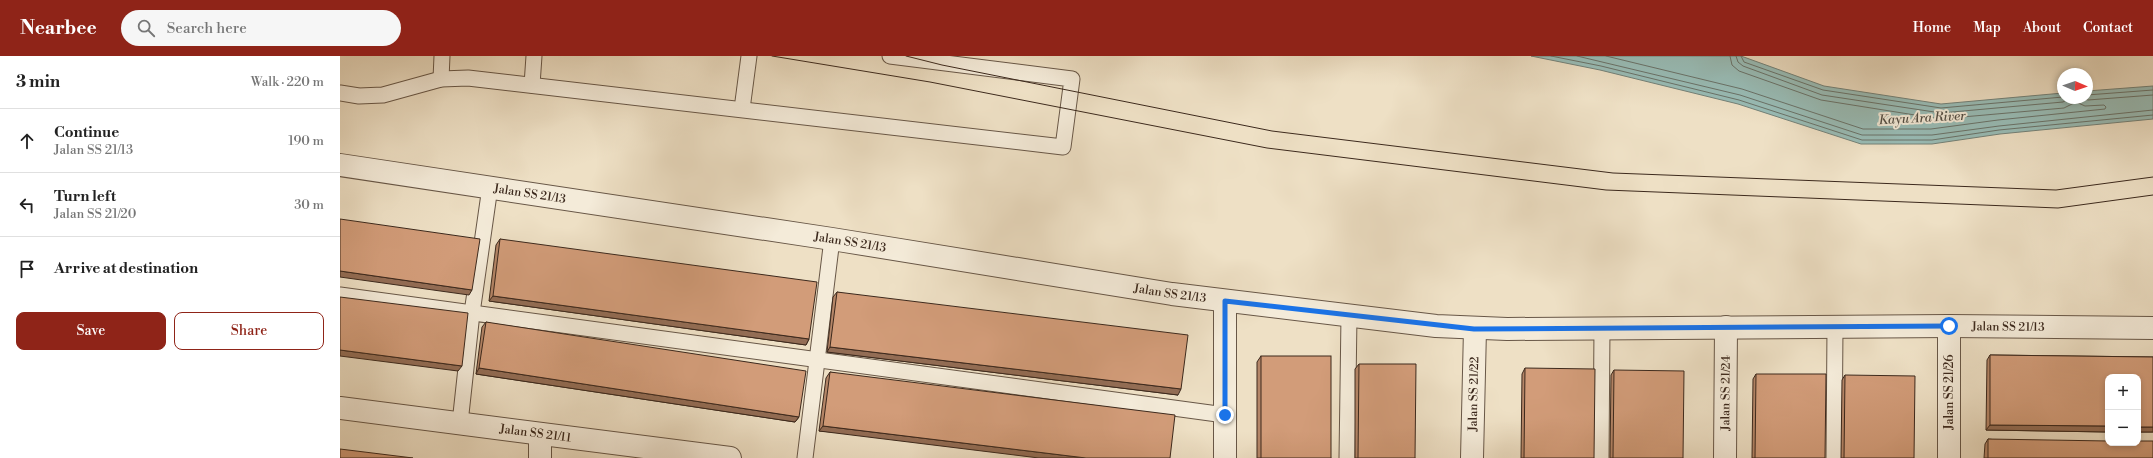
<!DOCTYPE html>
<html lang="en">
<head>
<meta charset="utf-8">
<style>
	body { margin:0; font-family:"Libre Bodoni",serif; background:#f6f6f6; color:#222 }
	.controls { position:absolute; right:12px; bottom:12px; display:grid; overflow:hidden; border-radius:8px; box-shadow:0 2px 6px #0003 }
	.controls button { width:36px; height:36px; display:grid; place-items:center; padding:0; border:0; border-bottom:1px solid #e0e0e0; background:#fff; color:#222; font:20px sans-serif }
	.compass { position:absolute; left:1717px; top:12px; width:36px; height:36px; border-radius:50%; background:#fff; box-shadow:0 2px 6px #0003; rotate:92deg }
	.stop { position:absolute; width:12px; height:12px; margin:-9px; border:3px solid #1a73e8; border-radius:50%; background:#fff }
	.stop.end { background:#1a73e8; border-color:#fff; box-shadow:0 1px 4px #0008 }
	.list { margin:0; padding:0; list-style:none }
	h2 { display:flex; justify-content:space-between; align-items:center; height:52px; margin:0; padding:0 16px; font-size:17px }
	h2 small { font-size:13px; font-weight:400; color:#767676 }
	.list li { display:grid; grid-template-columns:26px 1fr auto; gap:12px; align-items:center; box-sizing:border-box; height:64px; padding:0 16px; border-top:1px solid #e0e0e0 }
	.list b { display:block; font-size:15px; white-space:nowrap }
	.list p { margin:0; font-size:13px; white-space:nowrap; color:#767676 }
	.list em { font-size:13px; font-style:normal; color:#767676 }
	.actions { display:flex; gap:8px; padding:12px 16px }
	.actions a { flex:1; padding:9px 0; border:1px solid #8f2418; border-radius:8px; text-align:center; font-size:14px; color:#8f2418 }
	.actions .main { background:#8f2418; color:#fff }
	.icon { flex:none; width:22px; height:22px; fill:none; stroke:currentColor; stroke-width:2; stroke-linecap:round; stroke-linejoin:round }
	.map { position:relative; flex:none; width:1813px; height:402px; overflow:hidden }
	header { display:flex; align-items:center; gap:24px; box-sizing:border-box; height:56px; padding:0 20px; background:#8f2418; color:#fff }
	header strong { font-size:19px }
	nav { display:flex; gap:22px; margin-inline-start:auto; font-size:14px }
	.search { width:280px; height:36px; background:#f6f6f6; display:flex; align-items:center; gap:10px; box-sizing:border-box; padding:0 14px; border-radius:22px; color:#767676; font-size:15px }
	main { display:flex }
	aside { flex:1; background:#fff }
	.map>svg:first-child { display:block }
	.water { fill:#99bdb7; stroke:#748279 }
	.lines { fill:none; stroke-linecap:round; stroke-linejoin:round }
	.shore { stroke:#6a736a; stroke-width:1 }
	.lane-casing { stroke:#685747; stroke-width:17 }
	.street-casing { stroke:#685747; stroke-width:24 }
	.lane { stroke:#f4ebd9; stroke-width:15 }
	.street { stroke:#f4ebd9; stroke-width:22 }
	.tram { stroke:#3c291d; stroke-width:1 }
	.wall { fill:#b58668; stroke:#3c291d }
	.shaded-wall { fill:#936d55; stroke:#3c291d }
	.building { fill:#d29c79; stroke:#3c291d }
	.route { stroke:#1a73e8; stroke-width:5 }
	.labels { text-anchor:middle; stroke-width:4; stroke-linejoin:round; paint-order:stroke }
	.street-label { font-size:12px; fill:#3c291d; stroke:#f4ebd9 }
	.water-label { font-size:13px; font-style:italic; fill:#534e44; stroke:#f4ebd9 }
</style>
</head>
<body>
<header>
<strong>Nearbee</strong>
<div class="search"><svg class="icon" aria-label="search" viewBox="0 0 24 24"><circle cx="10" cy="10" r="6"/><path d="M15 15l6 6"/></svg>Search here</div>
<nav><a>Home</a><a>Map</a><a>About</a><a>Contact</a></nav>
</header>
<main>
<aside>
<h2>3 min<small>Walk · 220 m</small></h2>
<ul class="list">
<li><svg class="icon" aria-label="ahead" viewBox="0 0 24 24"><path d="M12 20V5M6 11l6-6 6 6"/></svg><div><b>Continue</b><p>Jalan SS 21/13</p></div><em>190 m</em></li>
<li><svg class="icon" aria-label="left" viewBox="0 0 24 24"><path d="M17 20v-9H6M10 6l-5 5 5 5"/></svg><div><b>Turn left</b><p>Jalan SS 21/20</p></div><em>30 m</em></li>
<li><svg class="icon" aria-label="arrive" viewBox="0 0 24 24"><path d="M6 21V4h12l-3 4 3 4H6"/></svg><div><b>Arrive at destination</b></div></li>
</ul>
<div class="actions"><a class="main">Save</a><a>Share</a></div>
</aside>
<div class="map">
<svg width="1813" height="402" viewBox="0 0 1813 402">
	<rect width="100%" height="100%" fill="#eee0c5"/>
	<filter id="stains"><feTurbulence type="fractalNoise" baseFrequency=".005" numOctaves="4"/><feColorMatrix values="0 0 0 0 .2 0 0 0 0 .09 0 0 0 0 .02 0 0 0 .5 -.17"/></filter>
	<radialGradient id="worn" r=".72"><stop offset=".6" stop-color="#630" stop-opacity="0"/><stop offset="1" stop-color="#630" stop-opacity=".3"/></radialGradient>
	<!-- water -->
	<polygon class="water" points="1191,0 1401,0 1484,30 1601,48 1723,37 1723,42 1747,42 1747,35 1813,30 1813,63 1660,78 1592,88 1521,88 1398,48 1260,14"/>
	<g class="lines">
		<!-- shore -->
		<g class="shore">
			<polyline points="1211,0 1261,10 1399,44 1522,84 1592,84 1659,74 1813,59"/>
			<polyline points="1237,0 1400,39 1522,79 1592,79 1659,70 1813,54"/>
			<polyline points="1266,0 1402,33 1523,73 1591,73 1658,64 1765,53 1766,51 1764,49 1745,50 1736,46 1724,52 1600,63 1481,44 1399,15 1392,9 1390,0"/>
			<polyline points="1396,0 1398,6 1403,10 1482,39 1601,57 1723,46 1730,42"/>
			<polyline points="1401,0 1404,6 1483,34 1601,52 1723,41"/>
			<polyline points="1747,39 1813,34"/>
			<polyline points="1742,42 1748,44 1813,39"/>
		</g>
		<defs>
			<g id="lane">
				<polyline points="101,23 102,0"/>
				<polyline points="192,29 194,0"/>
				<polyline points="0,37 19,40 43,39 101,23 128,22 723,91 732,23 550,0"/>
				<polyline points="402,53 409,0"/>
				<polyline points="0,239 885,359"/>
				<polyline points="120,367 132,257 150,131"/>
				<polyline points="465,402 492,183"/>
				<polyline points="1007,402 1009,260"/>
				<polyline points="1261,402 1262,272"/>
				<polyline points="1494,402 1495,271"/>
			</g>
			<g id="street">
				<path id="s1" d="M0,109L492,183L832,238L1096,270L1167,273L1609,270L1813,272"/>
				<polyline points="1609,270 1609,402"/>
				<path id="s2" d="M0,352L390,402"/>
				<polyline points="200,402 200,378"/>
				<polyline points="885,402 885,245"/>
				<path id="s3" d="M1132,402L1135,273"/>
				<path id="s4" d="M1385,402L1386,271"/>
			</g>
		</defs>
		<!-- lane casing -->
		<use href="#lane" class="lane-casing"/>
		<!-- street casing -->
		<use href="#street" class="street-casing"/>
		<!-- lane -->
		<use href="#lane" class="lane"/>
		<!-- street -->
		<use href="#street" class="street"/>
		<!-- tram -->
		<g class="tram">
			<polyline points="432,0 590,26 927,92 1266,134 1718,152 1813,139"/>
			<polyline points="566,0 602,9 932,75 1273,117 1716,134 1813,121"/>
		</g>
	</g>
	<!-- wall -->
	<g class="wall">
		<polygon points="160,183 469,283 466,289 149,245 156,189"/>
		<polygon points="497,236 838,339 487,296 493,241"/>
		<polygon points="146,266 459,361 455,366 136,318 142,271"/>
		<polygon points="1650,299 1813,301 1813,376 1798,376 1768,321 1768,376 1646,374 1647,304"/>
		<polygon points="921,300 991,402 917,402 917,306"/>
		<polygon points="1019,308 1075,402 1015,402 1015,313"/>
		<polygon points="1185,312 1254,402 1181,402 1182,318"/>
		<polygon points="1274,314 1343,402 1270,402 1271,319"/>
		<polygon points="490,316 830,402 479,375 486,322"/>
		<polygon points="1416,318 1485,402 1412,402 1413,323"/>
		<polygon points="1505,319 1574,402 1501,402 1502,324"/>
		<polygon points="1648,383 1813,402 1644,402 1645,388"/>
	</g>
	<!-- shaded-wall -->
	<g class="shaded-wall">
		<polygon points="0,215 132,234 129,239 0,221"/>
		<polygon points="153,240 469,283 466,289 149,245"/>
		<polygon points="490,291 841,333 838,339 487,296"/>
		<polygon points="0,294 122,310 118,315 0,300"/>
		<polygon points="139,312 459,361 455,366 136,318"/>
		<polygon points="1650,369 1768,370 1768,376 1646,374"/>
		<polygon points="483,370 746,402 699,402 479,375"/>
		<rect x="1798" y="371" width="15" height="5"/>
	</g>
	<!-- building -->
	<g class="building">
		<polygon points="0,163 140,183 132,234 0,215"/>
		<polygon points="160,183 477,226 469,283 153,240"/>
		<polygon points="497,236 848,279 841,333 490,291"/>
		<polygon points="0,241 128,257 122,310 0,294"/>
		<polygon points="146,266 466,315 459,361 139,312"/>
		<polygon points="1650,299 1813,301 1813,371 1798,371 1798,321 1768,321 1768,370 1650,369"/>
		<rect x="921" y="300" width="70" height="102"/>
		<polygon points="1019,308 1076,308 1075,402 1018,402"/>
		<polygon points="1185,312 1255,313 1254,402 1184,402"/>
		<polygon points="1274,314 1344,315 1343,402 1273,402"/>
		<polygon points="490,316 835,359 830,402 746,402 483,370"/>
		<polygon points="1416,318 1486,318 1485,402 1415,402"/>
		<polygon points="1505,319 1575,320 1574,402 1504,402"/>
		<polygon points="1648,383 1768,385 1768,387 1798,387 1798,385 1813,385 1813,402 1648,402"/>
		<polygon points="0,393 73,402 0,402"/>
	</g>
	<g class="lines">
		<!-- route -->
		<polyline class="route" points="885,359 885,245 1134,273 1609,270"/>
	</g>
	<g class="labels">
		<!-- street labels -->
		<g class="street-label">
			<text dy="4" stroke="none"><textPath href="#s1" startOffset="192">Jalan SS 21/13</textPath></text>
			<text dy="4" stroke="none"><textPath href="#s1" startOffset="516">Jalan SS 21/13</textPath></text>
			<text dy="4" stroke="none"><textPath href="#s1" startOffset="840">Jalan SS 21/13</textPath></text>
			<text dy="4" stroke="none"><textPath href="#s1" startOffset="1680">Jalan SS 21/13</textPath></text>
			<text transform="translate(1609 336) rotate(-90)" y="4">Jalan SS 21/26</text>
			<text dy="4" stroke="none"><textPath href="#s4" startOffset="65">Jalan SS 21/24</textPath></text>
			<text dy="4" stroke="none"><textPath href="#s3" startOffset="64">Jalan SS 21/22</textPath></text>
			<text dy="4" stroke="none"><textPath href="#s2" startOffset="197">Jalan SS 21/11</textPath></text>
		</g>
		<!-- water labels -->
		<g class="water-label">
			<text transform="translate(1582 61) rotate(-3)" y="5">Kayu Ara River</text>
		</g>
	</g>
	<rect width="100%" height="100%" filter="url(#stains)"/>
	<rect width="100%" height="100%" fill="url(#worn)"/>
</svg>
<div class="controls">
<button>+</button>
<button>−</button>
</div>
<svg class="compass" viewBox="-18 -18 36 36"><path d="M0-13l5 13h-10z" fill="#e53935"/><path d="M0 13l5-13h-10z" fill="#767676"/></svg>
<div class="stop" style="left:1609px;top:270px"></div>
<div class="stop end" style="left:885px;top:359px"></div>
</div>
</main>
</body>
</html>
